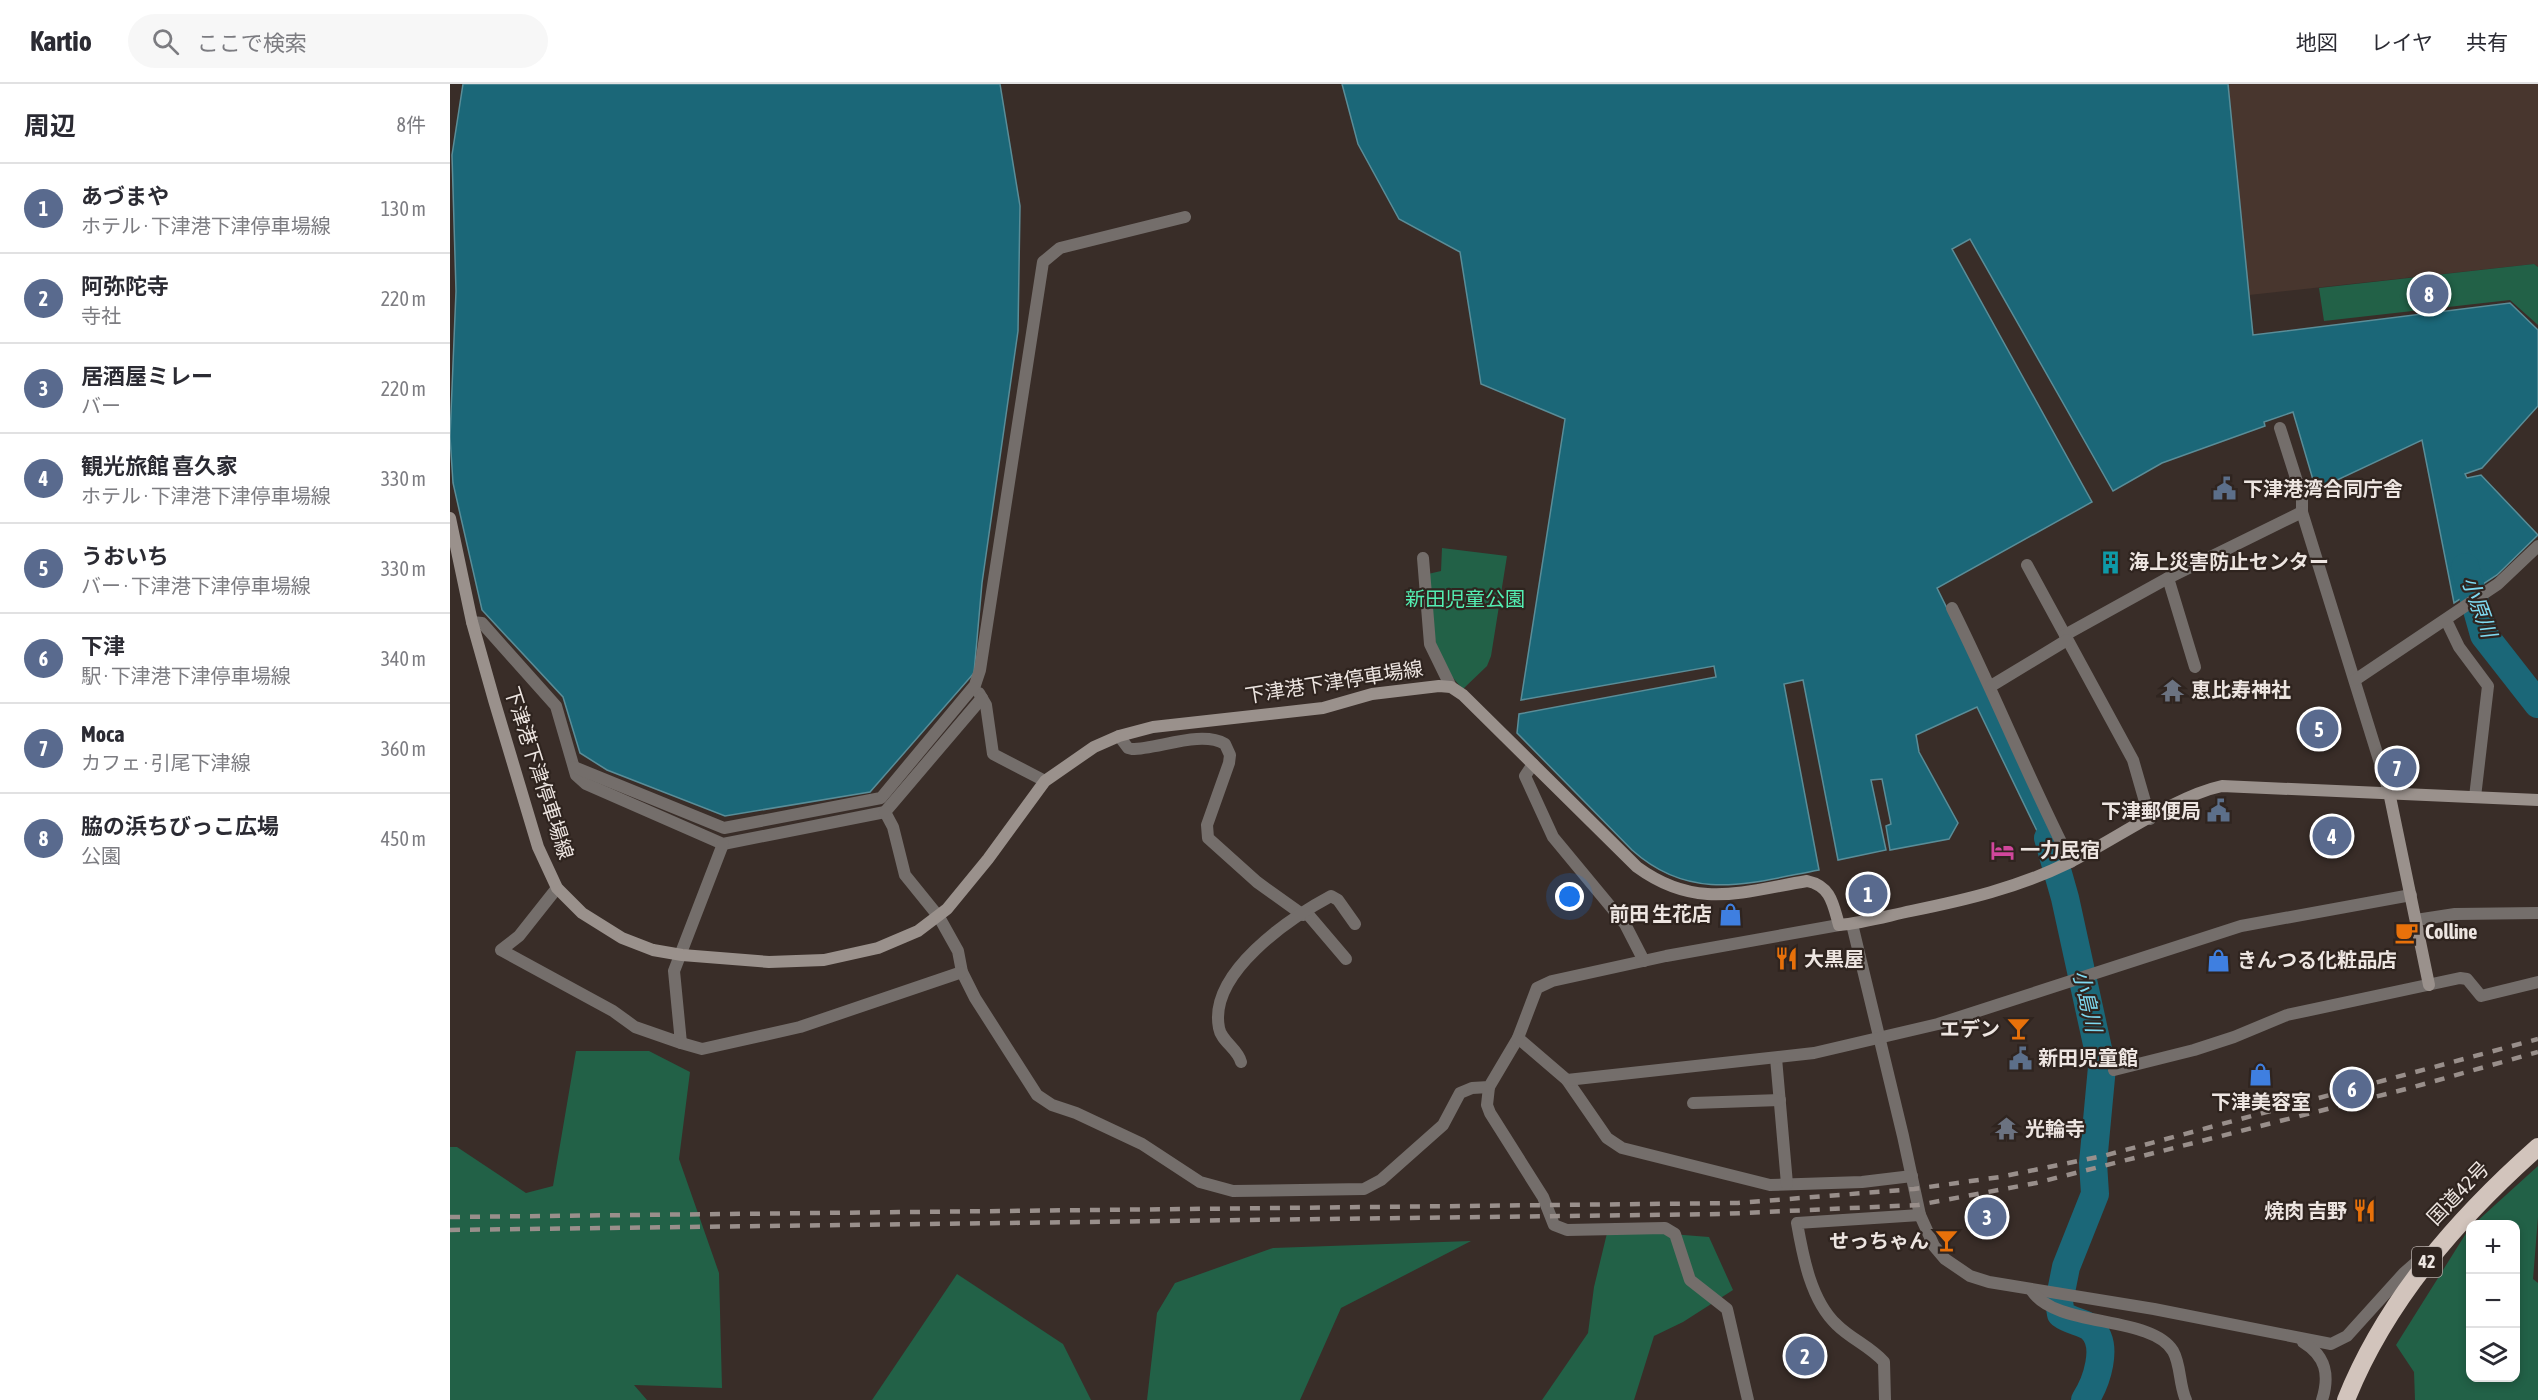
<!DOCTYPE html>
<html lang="ja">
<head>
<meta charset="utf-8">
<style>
	body { margin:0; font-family:"Asap Condensed","Noto Sans JP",sans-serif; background:#f7f7f7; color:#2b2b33 }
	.controls { position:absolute; right:18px; bottom:18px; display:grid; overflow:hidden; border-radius:12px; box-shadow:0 3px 9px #0003 }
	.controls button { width:54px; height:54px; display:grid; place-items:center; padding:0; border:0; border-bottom:2px solid #e1e1e2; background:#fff; color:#2b2b33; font:30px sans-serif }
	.you { position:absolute; left:1120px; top:813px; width:21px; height:21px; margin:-15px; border:4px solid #fff; border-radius:50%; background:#1a73e8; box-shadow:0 0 0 9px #1a73e833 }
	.badge { display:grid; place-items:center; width:39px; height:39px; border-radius:50%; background:#596a8e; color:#fff; font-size:20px; font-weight:700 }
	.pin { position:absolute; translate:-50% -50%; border:3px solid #fff; box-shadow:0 2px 6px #0006 }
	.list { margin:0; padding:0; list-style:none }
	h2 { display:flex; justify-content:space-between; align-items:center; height:78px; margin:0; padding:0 24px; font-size:26px }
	h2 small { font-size:20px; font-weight:400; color:#7c7c81 }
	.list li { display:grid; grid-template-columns:39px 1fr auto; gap:18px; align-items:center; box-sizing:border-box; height:90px; padding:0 24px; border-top:2px solid #e1e1e2 }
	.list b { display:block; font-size:22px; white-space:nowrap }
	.list p { margin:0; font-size:20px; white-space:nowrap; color:#7c7c81 }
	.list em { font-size:20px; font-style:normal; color:#7c7c81 }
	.icon { flex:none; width:33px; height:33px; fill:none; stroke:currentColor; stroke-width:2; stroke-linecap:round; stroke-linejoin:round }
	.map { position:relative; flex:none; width:2088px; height:1316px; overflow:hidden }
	header { display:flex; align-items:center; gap:36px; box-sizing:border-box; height:84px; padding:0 30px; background:#fff; border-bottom:2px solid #e1e1e2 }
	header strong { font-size:28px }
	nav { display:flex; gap:33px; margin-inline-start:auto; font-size:21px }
	.search { width:420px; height:54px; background:#f7f7f7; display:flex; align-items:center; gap:15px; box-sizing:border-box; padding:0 21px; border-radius:33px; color:#7c7c81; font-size:22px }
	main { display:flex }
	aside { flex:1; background:#fff }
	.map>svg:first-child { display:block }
	.built { fill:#48362e }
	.green { fill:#226147 }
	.water { fill:#1b6778; stroke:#5a8d98; stroke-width:1.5 }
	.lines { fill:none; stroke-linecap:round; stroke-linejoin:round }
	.river { stroke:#1b6778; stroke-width:28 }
	.street { stroke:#746e6b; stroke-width:12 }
	.secondary { stroke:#9a918c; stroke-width:12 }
	.highway { stroke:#d2c4bc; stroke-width:18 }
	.rail { stroke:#998f8b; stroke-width:4.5; stroke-dasharray:10 10; stroke-linecap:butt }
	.labels { text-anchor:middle; stroke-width:4.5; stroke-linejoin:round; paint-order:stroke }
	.shield { fill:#2f241f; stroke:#b4aba7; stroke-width:1.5 }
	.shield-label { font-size:18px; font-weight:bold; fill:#ede5e1 }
	.poi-label { font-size:20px; font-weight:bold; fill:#ede5e1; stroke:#2f241f; text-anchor:start }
	.park-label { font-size:20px; fill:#53eeb2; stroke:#2f241f }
	.street-label { font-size:20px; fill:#ede5e1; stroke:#2f241f }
	.water-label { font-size:21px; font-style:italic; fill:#7fdaf2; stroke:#2f241f }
</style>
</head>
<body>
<header>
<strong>Kartio</strong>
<div class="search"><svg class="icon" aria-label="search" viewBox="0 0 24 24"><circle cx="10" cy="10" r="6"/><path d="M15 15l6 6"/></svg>ここで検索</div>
<nav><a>地図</a><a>レイヤ</a><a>共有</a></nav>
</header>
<main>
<aside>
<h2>周辺<small>8件</small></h2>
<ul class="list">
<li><span class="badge">1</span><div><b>あづまや</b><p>ホテル · 下津港下津停車場線</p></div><em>130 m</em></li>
<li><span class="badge">2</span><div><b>阿弥陀寺</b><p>寺社</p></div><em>220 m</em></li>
<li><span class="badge">3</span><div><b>居酒屋ミレー</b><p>バー</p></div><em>220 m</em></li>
<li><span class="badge">4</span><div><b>観光旅館 喜久家</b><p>ホテル · 下津港下津停車場線</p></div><em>330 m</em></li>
<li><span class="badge">5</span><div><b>うおいち</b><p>バー · 下津港下津停車場線</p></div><em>330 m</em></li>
<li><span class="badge">6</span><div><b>下津</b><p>駅 · 下津港下津停車場線</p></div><em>340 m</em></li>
<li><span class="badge">7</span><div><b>Moca</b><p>カフェ · 引尾下津線</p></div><em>360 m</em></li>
<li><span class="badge">8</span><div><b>脇の浜ちびっこ広場</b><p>公園</p></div><em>450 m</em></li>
</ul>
</aside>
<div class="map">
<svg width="2088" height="1316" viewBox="0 0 2088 1316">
	<rect width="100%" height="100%" fill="#392d28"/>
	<!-- built -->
	<polygon class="built" points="1778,0 2088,0 2088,183 2084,180 1799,211"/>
	<!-- green -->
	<g class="green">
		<polygon points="2084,180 2088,183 2088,241 2060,216 1874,237 1869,204"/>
		<path d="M992,464L1057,472L1041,572L1037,582L1013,605C979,571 982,535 978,490L991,487Z"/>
		<polygon points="126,967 199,967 240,988 229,1075 269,1189 272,1304 184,1301 197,1316 0,1316 0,1063 7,1063 76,1109 103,1102"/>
		<polygon points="2088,1082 2088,1133 2083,1195 2088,1199 2088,1316 1965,1316 1964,1288 1946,1261 2020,1143 2020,1294 2066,1294 2066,1140 2024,1140"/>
		<polygon points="1158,1145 1259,1153 1283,1206 1233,1238 1204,1252 1184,1316 1092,1316 1138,1249 1144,1203"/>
		<polygon points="1021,1157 891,1224 850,1316 697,1316 707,1229 725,1199 823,1164"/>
		<polygon points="507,1190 613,1260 641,1316 422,1316"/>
	</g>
	<!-- water -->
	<g class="water">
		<polygon points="13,0 550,0 570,122 568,247 532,499 524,589 420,708 275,732 157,686 130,669 113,613 32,526 3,399 0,353 6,207 2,71"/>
		<path d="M892,0H1778L1803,251L2060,219L2088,246V322L2032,384L2015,390L2017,394L2031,391L2088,451L2047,491L2004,519L1972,356L1866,406L1843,328L1814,338L1815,342L1712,379L1663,407L1520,155L1502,165L1642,418L1487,504L1538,607L1613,774L1603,780L1527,623L1466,651L1469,668L1508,739L1499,755L1440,766L1436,742L1441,740L1432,695L1421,696L1436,766L1388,776L1353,596L1334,600L1369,786C1299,799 1241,819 1182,766L1067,649L1069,630L1266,593L1264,582L1071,616L1115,335L1031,300L1010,168L949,135L908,60Z"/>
	</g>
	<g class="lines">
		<!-- river -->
		<g class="river">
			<polyline points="2015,483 2034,551 2088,620"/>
			<path d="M1598,754L1615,814L1652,983L1643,1079L1645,1110L1616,1183L1609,1218L1611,1230C1620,1237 1633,1238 1641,1244C1660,1261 1646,1299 1635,1316"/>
		</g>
		<!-- street -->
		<g class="street">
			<polyline points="1830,344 1852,413 1852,428 1939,708"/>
			<polyline points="973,474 980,560 1001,603"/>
			<polyline points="1577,481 1683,676 1700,735"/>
			<polyline points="1718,494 1745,583"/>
			<path d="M1502,524C1544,608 1578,694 1621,778"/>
			<polyline points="1996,536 2009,563 2038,602 2025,713"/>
			<polyline points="22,538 32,539 106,622 126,691 136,700 273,760 435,728"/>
			<polyline points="1615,551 1718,494 1852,428"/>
			<polyline points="1905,596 2048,500 2088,462"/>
			<polyline points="1541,602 1617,556"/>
			<polyline points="529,609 536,621 543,670 595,697"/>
			<polyline points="532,614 435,728 443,743 455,791 489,833 508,867 512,888 525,914 587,1011 602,1021 626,1029 692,1060 750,1098 783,1107 914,1105 931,1096 993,1041 1010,1009 1022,1004 1039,1003 1068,954 1087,904 1102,897 1216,872 1389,841"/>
			<path d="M669,652L678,664L682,665C708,665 751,646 775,660L780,671L779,679L757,741L758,754L807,798L853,831"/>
			<polyline points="1083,680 1075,692 1103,753 1175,840 1194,877"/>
			<polyline points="124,683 274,744 431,714 525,601 530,586 593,178 610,164 735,133"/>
			<polyline points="107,804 69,852 51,866 163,927 185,943 231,959 224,887 273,760"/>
			<polyline points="856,828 896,875"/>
			<polyline points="1966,836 2005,830 2088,829"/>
			<polyline points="1402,840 1453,1052 1470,1131 1484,1162 1495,1175 1520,1192 1539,1198 1704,1225 1881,1260 1897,1252 1954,1189 1978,1168"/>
			<polyline points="1068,954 1117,996 1157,1054 1172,1064 1320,1101 1412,1098 1462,1092"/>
			<polyline points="231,959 252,965 350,943 512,888"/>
			<polyline points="1326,974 1337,1100"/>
			<path d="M791,978C788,965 771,957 769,944C758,889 840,834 881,812L888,816L905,840"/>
			<polyline points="1664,986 1744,966 1784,953 1837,931 2010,894 2017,895 2031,912 2088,898"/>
			<polyline points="1117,996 1364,969 1488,940 1791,842 1961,811"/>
			<polyline points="1039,1003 1037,1021 1040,1029 1093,1113 1104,1141 1117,1146 1215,1144 1225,1150 1240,1196 1277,1225 1298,1316"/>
			<polyline points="1243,1019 1330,1016"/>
			<path d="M1582,1207C1606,1244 1701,1231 1723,1267C1731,1281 1729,1301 1736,1316"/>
			<path d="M1853,1258C1876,1272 1880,1291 1872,1316"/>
			<path d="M1435,1316L1434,1278C1421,1263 1401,1255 1387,1241C1361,1217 1353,1173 1347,1139L1470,1131"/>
		</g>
		<!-- secondary -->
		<g class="secondary">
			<path d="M0,434L22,538L44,616L88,763L107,804L132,829L172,854L203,866L232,871L319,878L374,876L428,864L468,847L497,825L538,775L595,697L644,663L669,652L703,643L873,624L922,610L989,602L1001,603L1013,611L1187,783C1246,826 1291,808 1357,797C1381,802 1383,820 1389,841C1413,839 1437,832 1461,827C1515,816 1567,804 1618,779C1663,757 1725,712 1772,702L2088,716"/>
			<polyline points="1939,708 1979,901"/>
		</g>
		<!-- highway -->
		<path class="highway" d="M1896,1316C1936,1216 2008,1134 2088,1063"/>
		<!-- rail -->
		<g class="rail">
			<polyline points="0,1133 1288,1119 1464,1105 1550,1093 1653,1072 2088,955"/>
			<polyline points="0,1146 1271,1130 1468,1121 1586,1099 1960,1004 2088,968"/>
		</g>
	</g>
	<!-- icons -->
	<defs>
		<symbol id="civic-bare" viewBox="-9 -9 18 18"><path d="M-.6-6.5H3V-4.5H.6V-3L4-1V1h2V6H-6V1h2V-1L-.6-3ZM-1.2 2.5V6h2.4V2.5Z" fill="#5c6f8a" stroke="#2f241f" stroke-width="2.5" paint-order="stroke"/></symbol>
		<symbol id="building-bare" viewBox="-9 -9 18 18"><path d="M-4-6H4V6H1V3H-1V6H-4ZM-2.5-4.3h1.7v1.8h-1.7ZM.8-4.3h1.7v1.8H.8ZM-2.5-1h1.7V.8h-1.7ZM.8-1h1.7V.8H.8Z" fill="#0f9aa8" stroke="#2f241f" stroke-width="2.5" paint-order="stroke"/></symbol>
		<symbol id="temple-bare" viewBox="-9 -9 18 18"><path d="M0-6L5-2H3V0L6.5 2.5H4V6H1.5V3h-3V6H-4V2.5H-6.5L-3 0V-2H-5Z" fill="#6b7280" stroke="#2f241f" stroke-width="2.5" paint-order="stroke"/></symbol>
		<symbol id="hotel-bare" viewBox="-9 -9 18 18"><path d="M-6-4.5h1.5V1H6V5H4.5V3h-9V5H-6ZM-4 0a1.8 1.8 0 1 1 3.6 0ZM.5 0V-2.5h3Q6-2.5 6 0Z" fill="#d1479c" stroke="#2f241f" stroke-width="2.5" paint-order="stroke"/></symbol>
		<symbol id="shop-bare" viewBox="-9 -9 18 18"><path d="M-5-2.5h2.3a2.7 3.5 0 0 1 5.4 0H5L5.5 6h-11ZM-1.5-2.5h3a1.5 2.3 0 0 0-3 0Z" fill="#3f7fe0" stroke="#2f241f" stroke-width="2.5" paint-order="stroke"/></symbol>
		<symbol id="cafe-bare" viewBox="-9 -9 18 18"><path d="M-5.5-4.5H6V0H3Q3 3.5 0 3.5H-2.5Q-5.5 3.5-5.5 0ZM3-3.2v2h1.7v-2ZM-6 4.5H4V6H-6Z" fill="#e8710a" stroke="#2f241f" stroke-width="2.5" paint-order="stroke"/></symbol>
		<symbol id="restaurant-bare" viewBox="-9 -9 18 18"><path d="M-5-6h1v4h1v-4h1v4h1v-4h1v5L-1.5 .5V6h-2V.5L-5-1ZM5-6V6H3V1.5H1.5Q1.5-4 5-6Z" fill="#e8710a" stroke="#2f241f" stroke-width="2.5" paint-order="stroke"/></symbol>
		<symbol id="bar-bare" viewBox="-9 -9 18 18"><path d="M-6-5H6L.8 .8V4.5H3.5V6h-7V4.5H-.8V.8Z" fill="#e8710a" stroke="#2f241f" stroke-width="2.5" paint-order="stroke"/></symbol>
	</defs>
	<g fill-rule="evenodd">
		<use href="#civic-bare" x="1758" y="388" width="33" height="33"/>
		<use href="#building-bare" x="1644" y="462" width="33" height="33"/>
		<use href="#temple-bare" x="1706" y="590" width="33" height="33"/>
		<use href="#civic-bare" x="1752" y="710" width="33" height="33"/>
		<use href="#hotel-bare" x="1536" y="750" width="33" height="33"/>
		<use href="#shop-bare" x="1264" y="814" width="33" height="33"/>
		<use href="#cafe-bare" x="1940" y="832" width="33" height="33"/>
		<use href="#restaurant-bare" x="1320" y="858" width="33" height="33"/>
		<use href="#shop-bare" x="1752" y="860" width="33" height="33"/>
		<use href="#bar-bare" x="1552" y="928" width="33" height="33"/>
		<use href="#civic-bare" x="1554" y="958" width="33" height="33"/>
		<use href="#shop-bare" x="1794" y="974" width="33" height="33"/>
		<use href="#temple-bare" x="1540" y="1028" width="33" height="33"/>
		<use href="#restaurant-bare" x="1898" y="1110" width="33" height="33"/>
		<use href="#bar-bare" x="1480" y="1140" width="33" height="33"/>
	</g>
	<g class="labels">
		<!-- shield labels -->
		<rect class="shield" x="1962" y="1163" width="30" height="30" rx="4.5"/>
		<g class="shield-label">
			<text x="1977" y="1184">42</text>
		</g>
		<!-- poi labels -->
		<g class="poi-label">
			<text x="1793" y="412">下津港湾合同庁舎</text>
			<text x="1679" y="485">海上災害防止センター</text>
			<text x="1741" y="613">恵比寿神社</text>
			<text x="1751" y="734" text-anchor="end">下津郵便局</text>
			<text x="1570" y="773">一力民宿</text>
			<text x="1262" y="837" text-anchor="end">前田 生花店</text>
			<text x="1975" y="855">Colline</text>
			<text x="1354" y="882">大黒屋</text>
			<text x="1787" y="883">きんつる化粧品店</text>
			<text x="1550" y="952" text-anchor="end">エデン</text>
			<text x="1588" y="981">新田児童館</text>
			<text x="1811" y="1025" text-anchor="middle">下津美容室</text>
			<text x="1575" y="1052">光輪寺</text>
			<text x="1897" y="1134" text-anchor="end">焼肉 吉野</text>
			<text x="1479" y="1164" text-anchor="end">せっちゃん</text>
		</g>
		<!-- park labels -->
		<g class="park-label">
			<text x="1015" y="522">新田児童公園</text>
		</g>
		<!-- street labels -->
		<g class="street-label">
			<text transform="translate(884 598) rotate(-9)" y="7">下津港下津停車場線</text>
			<text transform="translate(89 689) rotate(72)" y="7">下津港下津停車場線</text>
			<text transform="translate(2008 1109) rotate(-46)" y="7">国道42号</text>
		</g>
		<!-- water labels -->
		<g class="water-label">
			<text transform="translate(2029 523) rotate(70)" y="7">小原川</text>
			<text transform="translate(1637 917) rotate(77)" y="7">小島川</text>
		</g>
	</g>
</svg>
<div class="controls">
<button>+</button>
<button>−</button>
<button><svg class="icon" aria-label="layers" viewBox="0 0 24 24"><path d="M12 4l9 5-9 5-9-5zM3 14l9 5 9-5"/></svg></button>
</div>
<div class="you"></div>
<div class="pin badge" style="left:1418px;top:810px">1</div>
<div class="pin badge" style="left:1355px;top:1272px">2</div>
<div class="pin badge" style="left:1537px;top:1133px">3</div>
<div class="pin badge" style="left:1882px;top:752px">4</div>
<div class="pin badge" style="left:1869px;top:645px">5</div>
<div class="pin badge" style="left:1902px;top:1005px">6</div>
<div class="pin badge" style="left:1947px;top:684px">7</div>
<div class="pin badge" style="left:1979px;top:210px">8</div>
</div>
</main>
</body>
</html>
